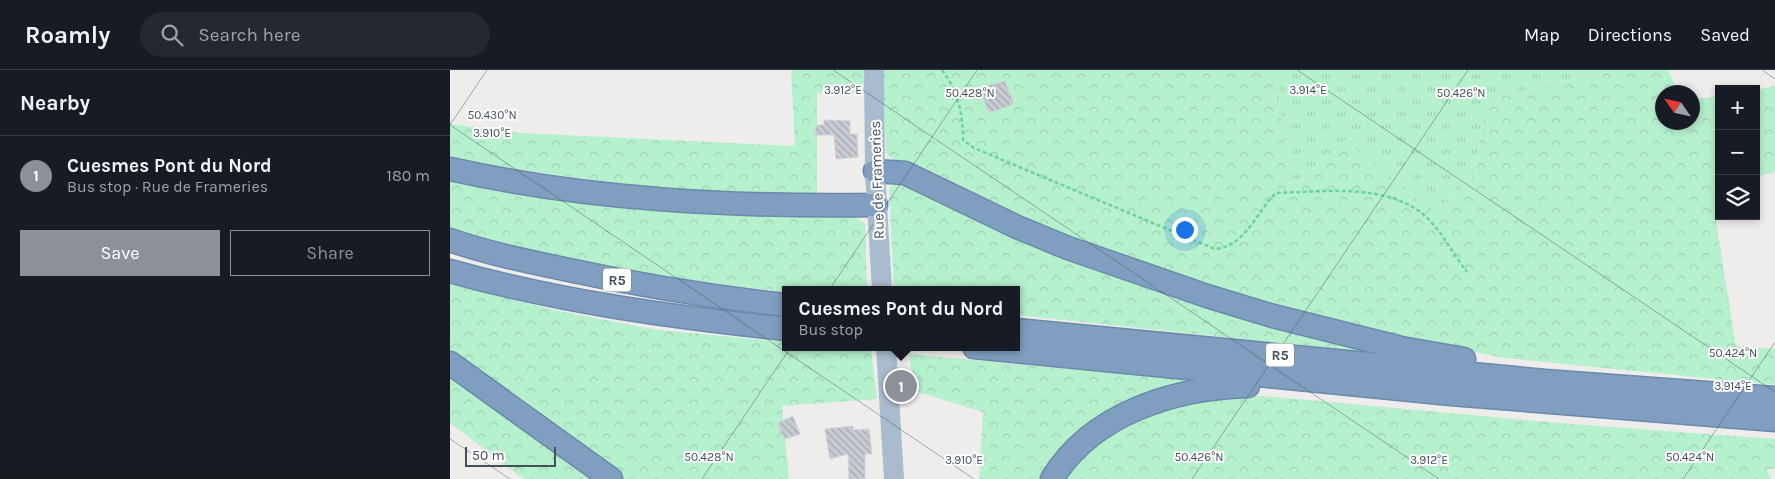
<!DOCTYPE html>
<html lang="en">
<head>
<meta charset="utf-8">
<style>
	body { margin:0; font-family:Karla,sans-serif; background:#242831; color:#f1f3f6 }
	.controls { position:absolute; right:15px; top:15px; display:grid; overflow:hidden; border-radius:0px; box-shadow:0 2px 8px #0003 }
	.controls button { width:45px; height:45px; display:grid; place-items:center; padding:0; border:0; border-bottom:1px solid #363941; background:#171b24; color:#f1f3f6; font:25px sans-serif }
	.compass { position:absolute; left:1205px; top:15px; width:45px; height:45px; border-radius:50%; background:#171b24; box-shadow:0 2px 8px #0003; rotate:304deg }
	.scale { position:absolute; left:15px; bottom:12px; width:91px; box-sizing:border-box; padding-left:5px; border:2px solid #43505b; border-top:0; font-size:14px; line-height:18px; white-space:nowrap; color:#43505b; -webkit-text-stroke:4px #fff; paint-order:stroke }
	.you { position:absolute; left:734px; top:159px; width:18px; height:18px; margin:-12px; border:4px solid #fff; border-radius:50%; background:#1a73e8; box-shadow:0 0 0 8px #1a73e833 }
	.badge { display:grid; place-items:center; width:32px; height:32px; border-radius:50%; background:#8c9099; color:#fff; font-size:16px; font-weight:700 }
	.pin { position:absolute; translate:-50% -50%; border:2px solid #fff; box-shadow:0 1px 5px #0006 }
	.popup { position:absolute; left:332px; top:216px; width:238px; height:65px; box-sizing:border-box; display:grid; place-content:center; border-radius:0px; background:#171b24; filter:drop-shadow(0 1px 4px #0005); font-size:16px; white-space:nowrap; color:#9ea1a6 }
	.popup b { font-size:19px; color:#f1f3f6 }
	.popup::after { content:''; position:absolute; left:50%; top:100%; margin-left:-10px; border:10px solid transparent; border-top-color:#171b24 }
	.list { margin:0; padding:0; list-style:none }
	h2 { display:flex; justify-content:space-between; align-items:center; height:65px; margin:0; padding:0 20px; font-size:21px }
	h2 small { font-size:16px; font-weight:400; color:#9ea1a6 }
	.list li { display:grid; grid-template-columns:32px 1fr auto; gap:15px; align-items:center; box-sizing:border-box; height:80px; padding:0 20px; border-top:1px solid #363941 }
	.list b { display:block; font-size:19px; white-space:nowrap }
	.list p { margin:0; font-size:16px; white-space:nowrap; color:#9ea1a6 }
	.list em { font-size:16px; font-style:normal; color:#9ea1a6 }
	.actions { display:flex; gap:10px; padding:15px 20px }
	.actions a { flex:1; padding:11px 0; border:1px solid #8c9099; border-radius:0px; text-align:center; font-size:18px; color:#8c9099 }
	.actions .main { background:#8c9099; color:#fff }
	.icon { flex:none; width:28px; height:28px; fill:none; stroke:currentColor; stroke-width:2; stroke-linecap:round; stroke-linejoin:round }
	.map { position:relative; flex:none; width:1325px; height:409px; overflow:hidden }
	header { display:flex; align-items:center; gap:30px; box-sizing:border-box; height:70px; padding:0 25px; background:#171b24; border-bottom:1px solid #363941 }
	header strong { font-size:24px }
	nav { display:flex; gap:28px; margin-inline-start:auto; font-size:18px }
	.search { width:350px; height:45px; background:#242831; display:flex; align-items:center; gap:12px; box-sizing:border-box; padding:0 18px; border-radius:28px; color:#9ea1a6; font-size:19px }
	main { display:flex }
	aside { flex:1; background:#171b24 }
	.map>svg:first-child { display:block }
	.grass { fill:url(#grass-tufts) }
	.forest { fill:url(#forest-crowns) }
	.building { fill:url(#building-back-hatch); stroke:#d0d2d9 }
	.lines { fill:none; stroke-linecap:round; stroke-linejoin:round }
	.highway-casing { stroke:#6b8aab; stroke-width:25 }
	.path { stroke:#6cd19f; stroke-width:2.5; stroke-dasharray:4 2.5; stroke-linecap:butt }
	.major { stroke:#a9bcce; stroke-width:20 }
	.highway { stroke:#809fc0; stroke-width:22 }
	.ticks { fill:none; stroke:#43505b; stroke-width:1; stroke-opacity:0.45 }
	.labels { text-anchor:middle; stroke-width:4; stroke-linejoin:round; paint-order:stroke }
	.shield { fill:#fff; stroke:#7b848c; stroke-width:1 }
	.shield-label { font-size:14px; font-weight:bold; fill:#43505b }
	.street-label { font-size:15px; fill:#43505b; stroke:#fff }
	.ticks-label { font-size:12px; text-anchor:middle; fill:#43505b; stroke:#fff; stroke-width:4; stroke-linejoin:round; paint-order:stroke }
</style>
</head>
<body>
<header>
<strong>Roamly</strong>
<div class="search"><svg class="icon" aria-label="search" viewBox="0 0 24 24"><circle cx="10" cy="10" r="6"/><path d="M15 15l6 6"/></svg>Search here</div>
<nav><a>Map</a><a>Directions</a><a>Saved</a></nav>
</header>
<main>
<aside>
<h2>Nearby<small></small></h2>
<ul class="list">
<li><span class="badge">1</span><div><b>Cuesmes Pont du Nord</b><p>Bus stop · Rue de Frameries</p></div><em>180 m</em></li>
</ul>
<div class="actions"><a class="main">Save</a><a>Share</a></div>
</aside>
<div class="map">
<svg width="1325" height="409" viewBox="0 0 1325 409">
	<defs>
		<pattern id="grass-tufts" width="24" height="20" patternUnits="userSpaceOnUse" patternTransform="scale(1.25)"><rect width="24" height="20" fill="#b6f1cd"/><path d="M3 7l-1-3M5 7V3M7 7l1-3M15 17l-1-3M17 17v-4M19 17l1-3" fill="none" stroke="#9ed0b2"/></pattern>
		<pattern id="forest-crowns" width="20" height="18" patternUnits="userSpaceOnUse" patternTransform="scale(1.25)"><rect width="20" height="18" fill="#b6f1cd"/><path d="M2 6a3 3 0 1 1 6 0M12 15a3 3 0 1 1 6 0" fill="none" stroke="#9ed0b2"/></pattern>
		<pattern id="building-back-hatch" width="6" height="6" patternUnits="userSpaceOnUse" patternTransform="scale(1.25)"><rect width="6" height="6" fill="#c8cbd2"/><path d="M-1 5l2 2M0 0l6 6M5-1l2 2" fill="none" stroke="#a4a7ad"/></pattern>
	</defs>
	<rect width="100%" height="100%" fill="#efecec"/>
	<!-- grass -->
	<polygon class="grass" points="826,0 1169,0 1036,29 1025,105 985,142 894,71 847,113 838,106"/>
	<!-- forest -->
	<g class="forest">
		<path d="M341,0H424V23H367V129C243,123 122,111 0,87V54L71,63L345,76Z"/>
		<polygon points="433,0 826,0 838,106 847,113 894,70 985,142 1025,105 1036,29 1169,0 1218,0 1228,22 1212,22 1212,52 1242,52 1243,30 1269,26 1269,144 1266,152 1286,276 1325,279 1325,315 1055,288 902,259 756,217 608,165 446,92 436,83"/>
		<polygon points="1325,16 1325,102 1306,107 1306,20"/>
		<path d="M0,105L399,143L415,154L417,220H336V222C223,210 109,192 0,157Z"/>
		<polygon points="448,112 954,286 566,245 566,220 444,220 439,118"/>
		<polygon points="0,214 109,241 208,260 336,272 336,277 391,277 421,280 427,329 332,336 339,409 173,409 0,284"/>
		<polygon points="459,284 618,299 628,296 746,307 747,315 718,320 596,409 529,409 533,342 465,321"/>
		<polygon points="0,304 146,409 74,409 0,353"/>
		<path d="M769,326H814L1109,353L1325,369V399H1317L1321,409H613C634,374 684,344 723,334C738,330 754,329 769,326Z"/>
	</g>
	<!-- building -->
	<g class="building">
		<polygon points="555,11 564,34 539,43 529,18"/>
		<polygon points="374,50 400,51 400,64 407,64 408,87 386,89 384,65 365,65 366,55 374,55"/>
		<polygon points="343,346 350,364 334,369 328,353"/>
		<polygon points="403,356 403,360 419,359 422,384 415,384 415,409 399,409 398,384 380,389 375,359"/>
	</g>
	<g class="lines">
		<defs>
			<g id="highway">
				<path d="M0,99C140,130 284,137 426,135"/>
				<polyline points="425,101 455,103 567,157 618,178 757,226 823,246 951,278 1014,289"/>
				<path d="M0,170C37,183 76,191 114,199C188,215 261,227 336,235"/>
				<path d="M0,201C111,232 222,247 336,259"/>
				<polyline points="566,260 1095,311 1325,328"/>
				<polyline points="524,277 1001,324 1325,350"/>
				<polyline points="0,293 161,409"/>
				<path d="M602,409C642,343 725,318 798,316"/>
			</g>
		</defs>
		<!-- highway casing -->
		<use href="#highway" class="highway-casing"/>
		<!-- path -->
		<path class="path" d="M492,0C508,21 513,44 513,70L524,78L765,179C796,176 806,142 826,123C871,122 929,113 969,141C989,155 1002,183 1017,202"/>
		<!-- major -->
		<g class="major">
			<polyline points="424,0 425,101 432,220"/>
			<polyline points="436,277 444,409"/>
		</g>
		<!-- highway -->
		<use href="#highway" class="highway"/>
	</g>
	<!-- ticks -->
	<path class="ticks" d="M383,0L989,409M847,0L1325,322M1312,0L1325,9M0,55L524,409M0,55L37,0M0,369L60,409M252,409L527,0M742,409L1018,0M1233,409L1325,272"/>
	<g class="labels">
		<!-- shield labels -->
		<g class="shield">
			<rect x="153" y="198.5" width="28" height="23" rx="4"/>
			<rect x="816" y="273.5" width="28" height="23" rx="4"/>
		</g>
		<g class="shield-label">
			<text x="167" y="215">R5</text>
			<text x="830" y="290">R5</text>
		</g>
		<!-- street labels -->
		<g class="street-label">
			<text transform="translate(427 110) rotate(-92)" y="5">Rue de Frameries</text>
		</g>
	</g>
	<g class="ticks-label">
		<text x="393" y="24">3.912°E</text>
		<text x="858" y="24">3.914°E</text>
		<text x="520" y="27">50.428°N</text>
		<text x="1011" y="27">50.426°N</text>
		<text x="42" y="49">50.430°N</text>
		<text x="42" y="67">3.910°E</text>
		<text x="1283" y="287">50.424°N</text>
		<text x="1283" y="320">3.914°E</text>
		<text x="259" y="391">50.428°N</text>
		<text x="749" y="391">50.426°N</text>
		<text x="1240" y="391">50.424°N</text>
		<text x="514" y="394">3.910°E</text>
		<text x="979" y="394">3.912°E</text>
	</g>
</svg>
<div class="controls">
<button>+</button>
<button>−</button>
<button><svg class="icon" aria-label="layers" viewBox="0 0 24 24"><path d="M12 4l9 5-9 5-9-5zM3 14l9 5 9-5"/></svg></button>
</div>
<svg class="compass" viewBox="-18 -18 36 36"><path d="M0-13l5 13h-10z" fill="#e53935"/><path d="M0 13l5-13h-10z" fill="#9ea1a6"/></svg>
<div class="scale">50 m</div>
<div class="you"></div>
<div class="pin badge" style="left:451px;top:316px">1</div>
<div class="popup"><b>Cuesmes Pont du Nord</b>Bus stop</div>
</div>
</main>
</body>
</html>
